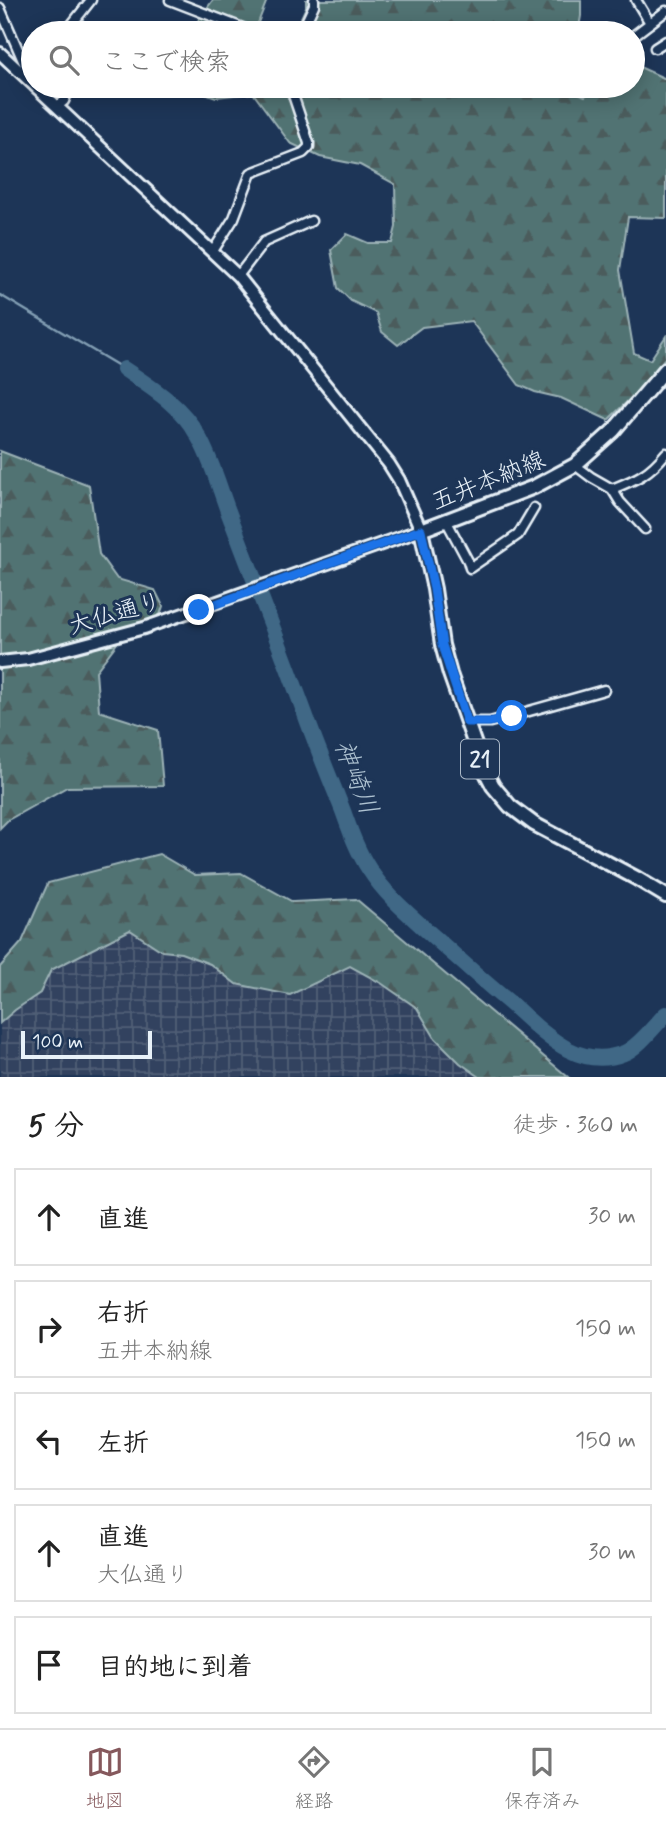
<!DOCTYPE html>
<html lang="ja">
<head>
<meta charset="utf-8">
<style>
	body { margin:0; font-family:Mynerve,"Klee One",sans-serif; background:#f6f6f6; color:#222 }
	.scale { position:absolute; left:21px; bottom:18px; width:131px; box-sizing:border-box; padding-left:7px; border:4px solid #e8f1f8; border-top:0; font-size:19px; line-height:24px; white-space:nowrap; color:#e8f1f8; -webkit-text-stroke:5px #1d3557; paint-order:stroke }
	.stop { position:absolute; width:21px; height:21px; margin:-16px; border:5px solid #1a73e8; border-radius:50%; background:#fff }
	.stop.end { background:#1a73e8; border-color:#fff; box-shadow:0 2px 7px #0008 }
	.list { margin:0; padding:0; list-style:none }
	h2 { display:flex; justify-content:space-between; align-items:center; height:91px; margin:0; padding:0 28px; font-size:30px }
	h2 small { font-size:23px; font-weight:400; color:#767676 }
	.list li { display:grid; grid-template-columns:46px 1fr auto; gap:21px; align-items:center; box-sizing:border-box; height:98px; margin:0 14px 14px; padding:0 14px; border:2px solid #e0e0e0; border-radius:0px }
	.list b { display:block; font-size:26px; white-space:nowrap }
	.list p { margin:0; font-size:23px; white-space:nowrap; color:#767676 }
	.list em { font-size:23px; font-style:normal; color:#767676 }
	.icon { flex:none; width:38px; height:38px; fill:none; stroke:currentColor; stroke-width:2; stroke-linecap:round; stroke-linejoin:round }
	.map { position:relative; flex:none; width:666px; height:1077px; overflow:hidden }
	.search { position:absolute; background:#fff; box-shadow:0 4px 18px #0003; left:21px; right:21px; top:21px; height:77px; display:flex; align-items:center; gap:18px; box-sizing:border-box; padding:0 24px; border-radius:38px; color:#767676; font-size:26px }
	.sheet { height:651px; background:#fff }
	nav { display:flex; justify-content:space-around; align-items:center; box-sizing:border-box; height:98px; border-top:2px solid #e0e0e0; background:#fff; font-size:19px; color:#767676 }
	nav a { display:grid; justify-items:center; gap:4px }
	nav .on { color:#85585c }
	.map>svg:first-child { display:block }
	.industrial { fill:url(#industrial-grid) }
	.forest { fill:url(#forest-firs); stroke:#9cb2b6; stroke-width:2 }
	.lines { fill:none; stroke-linecap:round; stroke-linejoin:round }
	.stream { stroke:#839fb4; stroke-width:2.5 }
	.river { stroke:#3f6886; stroke-width:16 }
	.street-casing { stroke:#e8f1f8; stroke-width:13 }
	.secondary-casing { stroke:#e8f1f8; stroke-width:16 }
	.primary-casing { stroke:#e8f1f8; stroke-width:18 }
	.street { stroke:#1d3557; stroke-width:8 }
	.secondary { stroke:#1d3557; stroke-width:10 }
	.primary { stroke:#1d3557; stroke-width:12 }
	.route { stroke:#1a73e8; stroke-width:9 }
	.labels { text-anchor:middle; stroke-width:6; stroke-linejoin:round; paint-order:stroke }
	.shield { fill:#1d3557; stroke:#abb9c8; stroke-width:2 }
	.shield-label { font-size:23px; font-weight:bold; fill:#e8f1f8 }
	.street-label { font-size:24px; fill:#e8f1f8; stroke:#1d3557 }
	.water-label { font-size:26px; font-style:italic; fill:#adc1d0; stroke:#1d3557 }
</style>
</head>
<body>
<div class="map">
<svg width="666" height="1077" viewBox="0 0 666 1077">
	<defs>
		<pattern id="industrial-grid" width="8" height="8" patternUnits="userSpaceOnUse" patternTransform="scale(1.75)"><rect width="8" height="8" fill="#32425e"/><path d="M0 4h8M4 0v8" fill="none" stroke="#505e76"/></pattern>
		<pattern id="forest-firs" width="22" height="20" patternUnits="userSpaceOnUse" patternTransform="scale(1.75)"><rect width="22" height="20" fill="#517373"/><path d="M5 1l3.5 6h-7zM16 11l3.5 6h-7z" fill="#4b5b5c"/></pattern>
	</defs>
	<rect width="100%" height="100%" fill="#1d3557"/>
	<filter id="ink" filterUnits="userSpaceOnUse"><feTurbulence type="fractalNoise" baseFrequency=".0143" numOctaves="2"/><feDisplacementMap in="SourceGraphic" scale="14" xChannelSelector="R" yChannelSelector="G"/><feConvolveMatrix kernelMatrix="1 2 1 2 8 2 1 2 1" color-interpolation-filters="sRGB"/></filter>
	<g filter="url(#ink)">
		<!-- industrial -->
		<polygon class="industrial" points="130,930 162,951 181,953 210,964 236,984 290,995 350,966 381,983 417,1008 435,1038 460,1063 480,1077 0,1077 0,1024 15,1010 40,993 50,970"/>
		<!-- forest -->
		<g class="forest">
			<polygon points="213,0 267,0 256,28 261,33 193,33 199,19"/>
			<polygon points="306,0 581,0 581,16 578,33 294,33 306,7"/>
			<polygon points="633,64 666,79 666,218 628,217 620,270 634,353 650,360 666,336 666,357 635,394 608,420 561,398 535,392 519,385 471,321 422,327 398,345 382,332 376,313 351,301 338,288 331,250 347,234 368,243 392,243 396,227 395,184 360,165 320,157 290,143 253,93 216,97 185,86 569,86 569,89 585,96 598,86 633,86"/>
			<polygon points="0,451 89,485 99,554 117,579 155,590 163,606 158,621 124,634 96,671 99,711 158,730 163,786 67,787 8,820 0,828"/>
			<polygon points="159,854 195,875 241,873 293,902 356,899 568,1077 480,1077 460,1063 435,1038 417,1008 381,983 350,966 290,995 236,984 210,964 181,953 162,951 130,930 51,970 40,993 15,1010 0,1023 0,967 22,942 48,883"/>
		</g>
		<g class="lines">
			<!-- stream -->
			<polyline class="stream" points="0,295 124,369"/>
			<!-- river -->
			<path class="river" d="M124,369C152,388 182,406 198,436C214,464 221,495 233,524C258,590 284,656 308,722C319,752 331,781 343,811C350,830 357,851 369,869C386,896 411,916 434,937C459,959 484,982 510,1003C542,1031 577,1072 624,1053C638,1048 655,1025 666,1014"/>
			<defs>
				<g id="street">
					<polyline points="170,0 248,30 253,33"/>
					<polyline points="636,0 650,23"/>
					<polyline points="0,8 27,70 28,79"/>
					<polyline points="65,33 91,0"/>
					<polyline points="301,33 314,5 314,0"/>
					<polyline points="633,36 666,11"/>
					<polyline points="655,48 666,41"/>
					<polyline points="57,107 64,101 70,86"/>
					<polyline points="213,251 234,218 251,173 303,153 309,147 309,143 290,86"/>
					<polyline points="238,276 264,242 311,221"/>
					<path d="M575,465L591,477L612,489C637,479 649,474 666,453"/>
					<polyline points="612,489 620,502 645,529"/>
					<polyline points="446,520 468,561 470,568 518,535 534,508"/>
					<polyline points="467,722 490,722 604,690"/>
				</g>
				<g id="secondary">
					<polyline points="0,53 33,84"/>
					<polyline points="0,662 28,659 144,628 421,530 399,480 389,464 238,276 35,86"/>
				</g>
				<polyline id="primary" points="666,369 613,431 575,465 534,487 421,530 434,589 442,645 450,674 482,765 493,786 510,806 534,824 636,878 666,896"/>
			</defs>
			<!-- street casing -->
			<use href="#street" class="street-casing"/>
			<!-- secondary casing -->
			<use href="#secondary" class="secondary-casing"/>
			<!-- primary casing -->
			<use href="#primary" class="primary-casing"/>
			<!-- street -->
			<use href="#street" class="street"/>
			<!-- secondary -->
			<use href="#secondary" class="secondary"/>
			<!-- primary -->
			<use href="#primary" class="primary"/>
		</g>
	</g>
	<g class="lines" filter="url(#ink)">
		<!-- route -->
		<polyline class="route" points="199,610 421,530 434,589 442,645 467,722 490,722 512,716"/>
	</g>
	<g class="labels">
		<!-- shield labels -->
		<rect class="shield" x="461" y="739.5" width="38" height="39" rx="5"/>
		<g class="shield-label">
			<text x="480" y="767">21</text>
		</g>
		<!-- street labels -->
		<g class="street-label">
			<text transform="translate(488 480) rotate(-22)" y="8">五井本納線</text>
			<text transform="translate(115 613) rotate(-16)" y="8">大仏通り</text>
		</g>
		<!-- water labels -->
		<g class="water-label">
			<text transform="translate(357 777) rotate(69)" y="9">神崎川</text>
		</g>
	</g>
</svg>
<div class="scale">100 m</div>
<div class="stop" style="left:512px;top:716px"></div>
<div class="stop end" style="left:199px;top:610px"></div>
<div class="search"><svg class="icon" aria-label="search" viewBox="0 0 24 24"><circle cx="10" cy="10" r="6"/><path d="M15 15l6 6"/></svg>ここで検索</div>
</div>
<section class="sheet">
<h2>5 分<small>徒歩 · 360 m</small></h2>
<ul class="list">
<li><svg class="icon" aria-label="ahead" viewBox="0 0 24 24"><path d="M12 20V5M6 11l6-6 6 6"/></svg><div><b>直進</b></div><em>30 m</em></li>
<li><svg class="icon" aria-label="right" viewBox="0 0 24 24"><path d="M7 20v-9h11M14 6l5 5-5 5"/></svg><div><b>右折</b><p>五井本納線</p></div><em>150 m</em></li>
<li><svg class="icon" aria-label="left" viewBox="0 0 24 24"><path d="M17 20v-9H6M10 6l-5 5 5 5"/></svg><div><b>左折</b></div><em>150 m</em></li>
<li><svg class="icon" aria-label="ahead" viewBox="0 0 24 24"><path d="M12 20V5M6 11l6-6 6 6"/></svg><div><b>直進</b><p>大仏通り</p></div><em>30 m</em></li>
<li><svg class="icon" aria-label="arrive" viewBox="0 0 24 24"><path d="M6 21V4h12l-3 4 3 4H6"/></svg><div><b>目的地に到着</b></div></li>
</ul>
</section>
<nav>
<a class="on"><svg class="icon" aria-label="map" viewBox="0 0 24 24"><path d="M3 6l6-2 6 2 6-2v14l-6 2-6-2-6 2zM9 4v14M15 6v14"/></svg>地図</a>
<a><svg class="icon" aria-label="directions" viewBox="0 0 24 24"><path d="M12 3l9 9-9 9-9-9zM9 14v-3h6M13 9l2 2-2 2"/></svg>経路</a>
<a><svg class="icon" aria-label="saved" viewBox="0 0 24 24"><path d="M7 4h10v16l-5-4-5 4z"/></svg>保存済み</a>
</nav>
</body>
</html>
